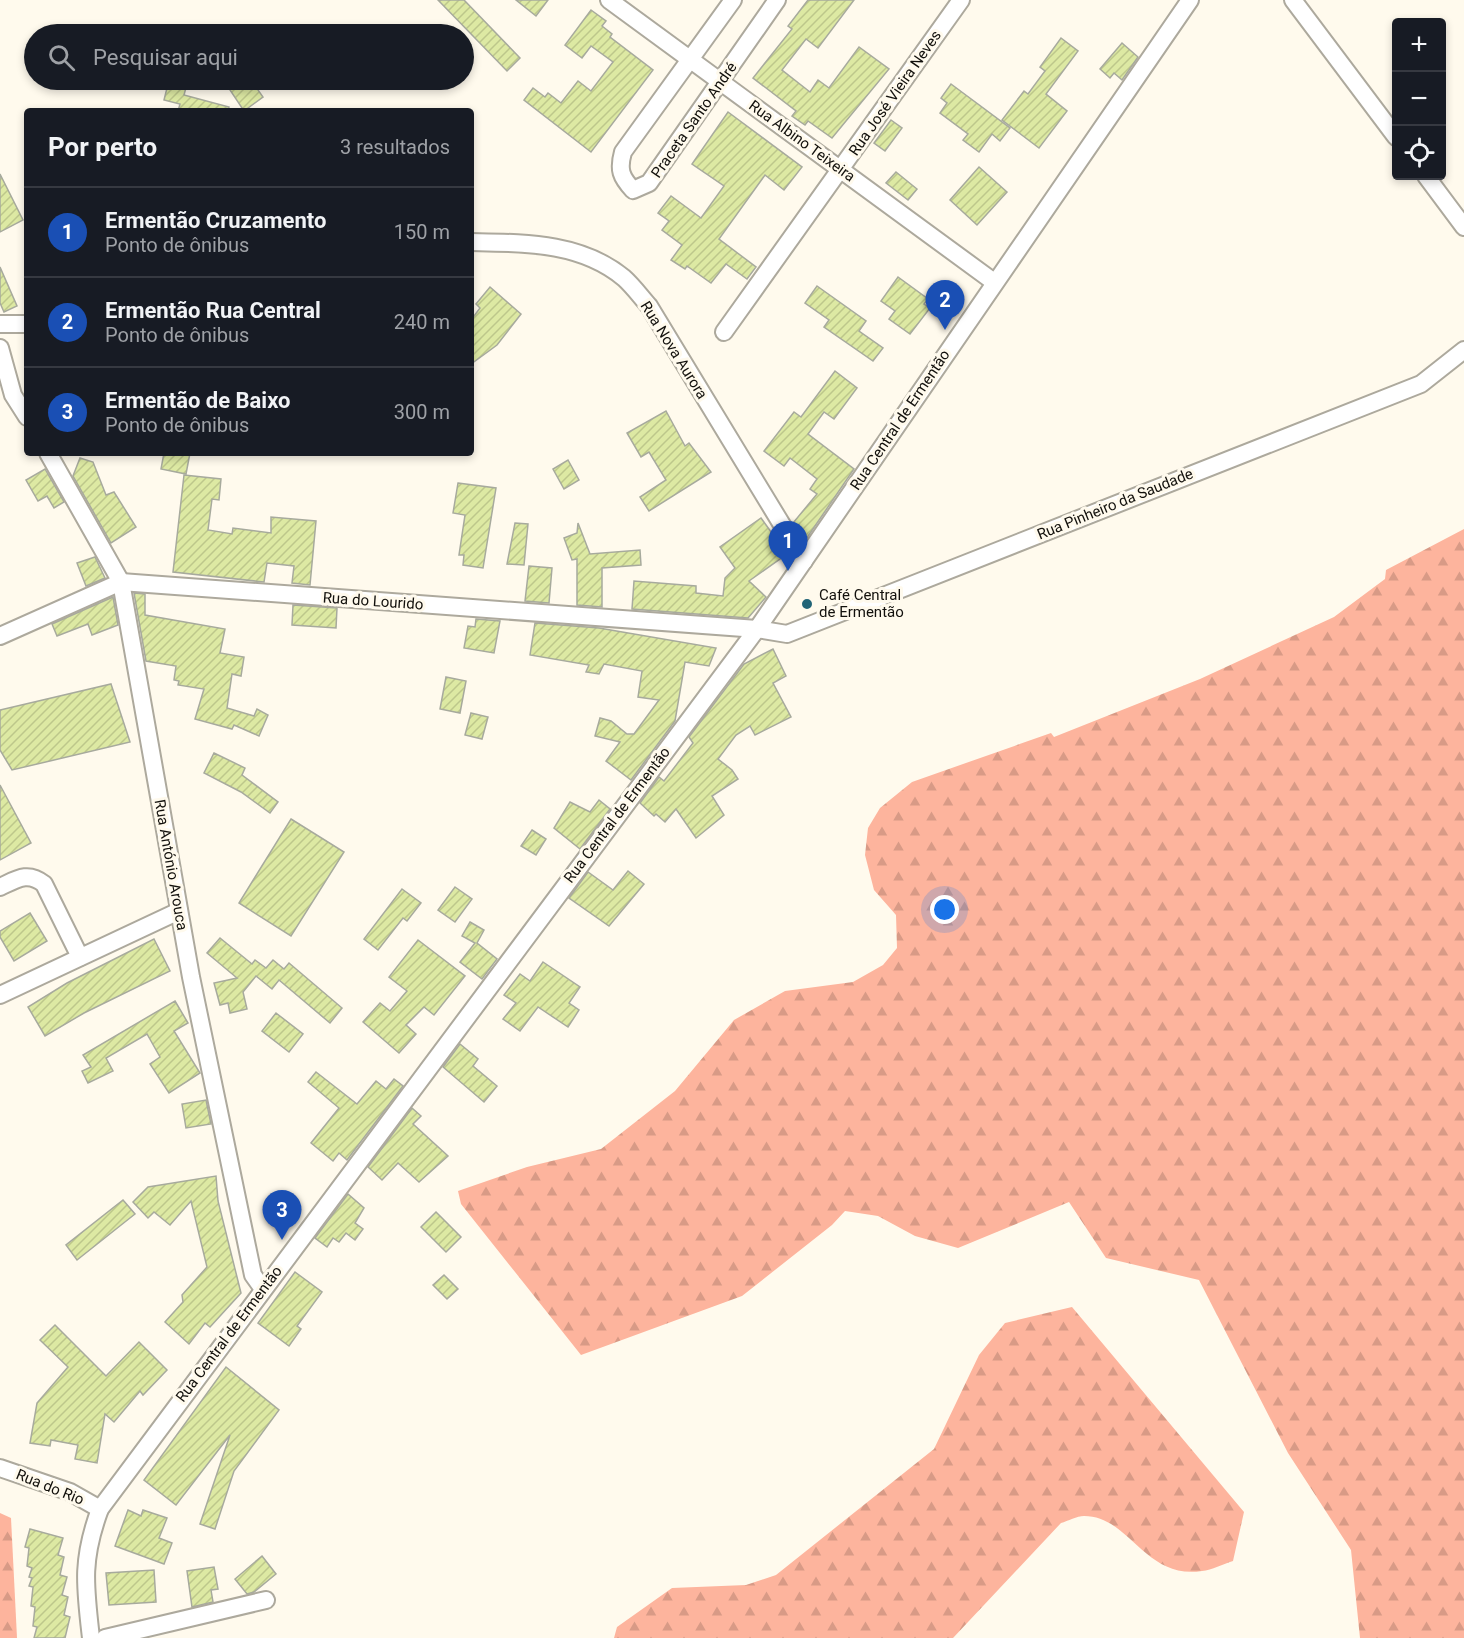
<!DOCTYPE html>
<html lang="pt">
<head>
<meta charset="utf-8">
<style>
	body { margin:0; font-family:Roboto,sans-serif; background:#20242c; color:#f1f3f6 }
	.controls { position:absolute; right:18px; top:18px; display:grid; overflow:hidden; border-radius:6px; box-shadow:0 3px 9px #0003 }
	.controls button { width:54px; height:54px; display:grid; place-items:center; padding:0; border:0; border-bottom:2px solid #363941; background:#171b24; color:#f1f3f6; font:30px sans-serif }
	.you { position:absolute; left:945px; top:910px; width:21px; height:21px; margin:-15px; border:4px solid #fff; border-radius:50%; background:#1a73e8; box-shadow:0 0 0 9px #1a73e833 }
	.badge { display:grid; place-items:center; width:39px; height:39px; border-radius:50%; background:#93b3bd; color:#fff; font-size:20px; font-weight:700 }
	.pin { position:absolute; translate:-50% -50px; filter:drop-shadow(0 2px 3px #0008) }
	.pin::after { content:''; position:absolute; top:32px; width:21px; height:18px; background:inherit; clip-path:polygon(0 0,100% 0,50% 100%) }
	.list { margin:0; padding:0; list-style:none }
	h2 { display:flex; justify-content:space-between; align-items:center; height:78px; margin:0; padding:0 24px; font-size:26px }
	h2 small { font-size:20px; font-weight:400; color:#9ea1a6 }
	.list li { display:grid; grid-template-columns:39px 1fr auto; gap:18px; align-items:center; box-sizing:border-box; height:90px; padding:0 24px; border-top:2px solid #363941 }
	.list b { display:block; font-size:22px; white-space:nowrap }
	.list p { margin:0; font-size:20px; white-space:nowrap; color:#9ea1a6 }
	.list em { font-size:20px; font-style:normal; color:#9ea1a6 }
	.icon { flex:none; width:33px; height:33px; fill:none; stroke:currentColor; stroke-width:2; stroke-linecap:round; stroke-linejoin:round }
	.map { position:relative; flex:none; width:1464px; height:1638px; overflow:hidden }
	.search { position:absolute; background:#171b24; box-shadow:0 3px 9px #0003; left:24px; top:24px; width:450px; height:66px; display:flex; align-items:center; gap:15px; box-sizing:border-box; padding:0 21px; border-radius:33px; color:#9ea1a6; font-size:22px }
	.panel { position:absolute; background:#171b24; box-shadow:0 3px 9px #0003; left:24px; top:108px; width:450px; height:348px; border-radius:6px }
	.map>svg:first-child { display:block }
	.forest { fill:url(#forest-firs) }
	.building { fill:url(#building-hatch); stroke:#a7aa9d; stroke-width:1.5 }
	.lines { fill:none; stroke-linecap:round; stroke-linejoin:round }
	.minor-casing { stroke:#ada99d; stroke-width:20 }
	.minor { stroke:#fff; stroke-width:16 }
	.poi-dot { fill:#216477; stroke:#fffaed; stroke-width:2 }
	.labels { text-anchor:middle; stroke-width:6; stroke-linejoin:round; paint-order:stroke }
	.street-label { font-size:15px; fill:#12100c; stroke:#fffaed }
	.poi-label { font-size:15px; fill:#12100c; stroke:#fffaed; text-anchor:start }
</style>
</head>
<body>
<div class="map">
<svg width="1464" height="1638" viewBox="0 0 1464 1638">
	<defs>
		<pattern id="forest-firs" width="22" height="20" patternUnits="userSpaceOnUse" patternTransform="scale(1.5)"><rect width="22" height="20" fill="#fdb49d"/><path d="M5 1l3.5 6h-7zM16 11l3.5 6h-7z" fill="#d89a86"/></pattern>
		<pattern id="building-hatch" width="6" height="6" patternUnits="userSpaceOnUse" patternTransform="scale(1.5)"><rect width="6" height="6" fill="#dde9a3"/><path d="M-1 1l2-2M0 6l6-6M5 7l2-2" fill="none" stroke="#bdc78b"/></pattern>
	</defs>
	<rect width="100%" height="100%" fill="#fffaed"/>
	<!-- forest -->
	<g class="forest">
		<polygon points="1464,529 1464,1638 1360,1638 1351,1550 1288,1453 1199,1280 1106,1258 1069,1202 958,1248 915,1236 878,1216 845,1211 832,1225 742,1296 581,1355 461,1204 458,1191 527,1167 601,1149 675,1091 734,1020 785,991 853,982 883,965 897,948 896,915 874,890 865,855 868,828 880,808 912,782 1051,733 1054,737 1200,679 1334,617 1385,579 1386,570"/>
		<path d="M1072,1307L1244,1512L1233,1561C1223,1564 1212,1570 1202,1571C1145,1580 1130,1516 1084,1516C1077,1516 1068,1521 1061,1523L953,1638H614L617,1627L672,1588L746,1585L776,1575L934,1449L979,1355L1005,1323Z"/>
		<polygon points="0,1513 11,1518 17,1638 0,1638"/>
	</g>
	<!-- building -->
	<g class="building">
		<polygon points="438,0 464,0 520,58 507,71"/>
		<polygon points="516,0 548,0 536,16"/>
		<polygon points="808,0 854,0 818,48 806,39 782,70 810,92 818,80 829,88 859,47 889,69 832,138 808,121 805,125 792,116 796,111 753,78 792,29 788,26"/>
		<polygon points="591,10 606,21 602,26 612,34 610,37 653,70 591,152 524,100 533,88 545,97 548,93 561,103 578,81 591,91 613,62 591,46 582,58 565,45"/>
		<polygon points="1061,38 1078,51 1046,94 1067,111 1039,148 1002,120 1024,91 1028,94 1045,71 1040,67"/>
		<polygon points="1122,43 1138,57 1122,80 1114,73 1110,78 1100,69"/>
		<polygon points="169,80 188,80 184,95 229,107 228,111 178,111 180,104 164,100"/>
		<polygon points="245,80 251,80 263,97 244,111 230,90"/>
		<polygon points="951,84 1010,128 1000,141 992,134 979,152 963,140 968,134 940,113 947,103 941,98"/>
		<polygon points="728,112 802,167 784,190 765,175 719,239 756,267 747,279 726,264 711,283 687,266 685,269 671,260 682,245 662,230 669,221 658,213 671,196 701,218 724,186 692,164"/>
		<polygon points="891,120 902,128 885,151 874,143"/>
		<polygon points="979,167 1007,192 977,225 950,200"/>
		<polygon points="896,172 917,189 908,200 886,183"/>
		<polygon points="0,174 23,220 0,232"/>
		<polygon points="0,267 17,306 4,312 0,303"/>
		<polygon points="898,277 928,299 924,304 930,308 910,334 889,319 895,311 881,301"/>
		<polygon points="817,286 866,321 859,331 883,348 873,361 824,327 829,320 805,303"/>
		<polygon points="490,287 521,314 497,345 471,364 471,320 480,308 476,304"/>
		<polygon points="835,371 857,388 834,419 824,412 808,434 854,469 804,542 793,523 817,494 810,489 817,479 790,458 784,466 764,451 794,412 801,417"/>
		<polygon points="666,411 685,446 689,443 711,472 649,511 640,497 666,480 649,452 641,457 627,433"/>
		<polygon points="164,453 190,453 186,474 161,469"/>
		<polygon points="80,458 93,462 106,495 114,492 136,527 111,543 73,476"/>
		<polygon points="568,460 579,480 564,489 553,469"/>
		<polygon points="45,469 64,502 54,508 47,496 38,501 26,480"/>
		<polygon points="184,475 221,479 219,500 212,499 208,530 232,534 233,528 271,533 271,517 316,521 310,585 292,583 294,566 267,563 264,582 173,572"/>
		<polygon points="458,483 496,488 483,568 463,565 464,555 459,555 465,515 453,513"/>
		<polygon points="761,518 787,554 749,581 766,597 748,618 632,609 634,581 696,586 696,593 723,596 725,578 735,568 720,547"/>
		<polygon points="515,523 528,524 524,565 507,564"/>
		<polygon points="578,523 590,554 640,550 641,565 602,568 602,607 577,605 577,559 572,560 564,538 577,533"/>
		<polygon points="95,557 105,578 86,586 77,563"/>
		<polygon points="529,566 552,568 549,603 525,601"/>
		<polygon points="134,593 145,594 145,615 225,629 220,653 244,657 241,676 232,674 227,708 254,716 257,709 268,715 259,736 234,725 232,729 195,719 204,689 178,685 179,681 174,680 176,666 146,661"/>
		<polygon points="113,597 118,625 92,635 88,624 57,636 52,624"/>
		<polygon points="293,605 337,608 336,628 292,625"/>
		<polygon points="476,619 500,621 494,653 464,648 468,626 475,627"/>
		<polygon points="535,623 599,628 716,648 709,666 685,662 675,721 631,780 606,761 620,742 595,736 600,718 611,721 627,734 634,734 659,700 638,697 642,671 604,664 599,674 586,672 589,665 530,655"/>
		<polygon points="773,649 786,676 773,683 791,717 755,735 750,726 736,735 718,759 732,770 738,779 712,796 724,815 696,838 676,809 665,822 656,814 654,816 640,803 659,777 664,781 693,743 689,737 744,664"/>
		<polygon points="446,677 466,681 460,713 440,709"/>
		<polygon points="111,684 130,742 12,770 0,750 0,710"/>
		<polygon points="471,713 488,717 482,739 465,735"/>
		<polygon points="214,753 245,768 242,775 278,802 270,813 241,792 204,773"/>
		<polygon points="0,785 31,843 0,860"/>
		<polygon points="599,800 610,809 580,849 554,828 570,802 590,812"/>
		<polygon points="291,819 344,852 291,936 239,903"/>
		<polygon points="532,830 546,839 536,855 521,846"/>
		<polygon points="628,871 644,884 609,926 569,898 588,872 613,890"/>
		<polygon points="455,887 472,899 455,922 438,910"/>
		<polygon points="402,889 421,903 407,921 403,918 378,950 364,939"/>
		<polygon points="30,913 47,941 14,961 0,937 0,931"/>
		<polygon points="470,922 484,930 477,943 497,959 482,979 460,962 475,943 462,936"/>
		<polygon points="220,938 252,964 255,960 266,968 273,960 284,969 289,963 342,1008 330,1023 279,980 272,989 256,976 243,992 247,1009 230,1013 228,1003 220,1005 214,983 237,978 207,953"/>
		<polygon points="154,939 170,971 84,1013 45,1036 28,1007 67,983"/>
		<polygon points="418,940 465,976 434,1015 424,1007 406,1025 416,1034 399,1053 363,1022 380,1003 390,1011 407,991 389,977"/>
		<polygon points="543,962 580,987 569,1003 579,1010 568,1027 538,1007 520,1031 503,1019 516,1003 504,995 520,974 530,981"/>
		<polygon points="175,1001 188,1023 174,1031 200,1073 169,1093 150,1064 160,1057 147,1034 106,1058 113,1071 88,1083 82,1071 91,1067 83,1055"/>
		<polygon points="276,1013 303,1034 289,1052 262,1031"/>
		<polygon points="460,1044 478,1059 473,1066 497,1086 484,1102 443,1067"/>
		<polygon points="316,1072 357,1104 376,1081 386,1089 394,1079 403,1086 347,1160 339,1153 333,1161 311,1143 339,1108 308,1082"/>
		<polygon points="206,1100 211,1124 186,1128 182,1104"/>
		<polygon points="412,1108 421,1116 413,1124 448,1156 419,1182 398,1163 382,1180 368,1167"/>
		<polygon points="216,1176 218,1201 241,1293 210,1327 205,1323 189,1344 165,1322 183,1302 182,1295 207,1267 191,1201 170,1225 154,1212 148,1218 133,1202 148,1187"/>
		<polygon points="348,1194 364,1208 355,1223 363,1229 355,1240 346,1233 339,1242 333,1238 327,1247 315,1238"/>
		<polygon points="123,1200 135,1214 77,1260 66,1245"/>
		<polygon points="436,1212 461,1237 446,1252 421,1227"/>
		<polygon points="295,1272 322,1292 297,1326 301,1329 289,1346 258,1323"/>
		<polygon points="444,1275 458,1289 447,1299 433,1285"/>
		<polygon points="55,1325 106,1376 139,1342 167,1370 143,1395 140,1391 114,1422 105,1414 97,1463 75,1459 78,1445 51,1440 50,1446 30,1443 37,1403 68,1367 40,1340"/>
		<polygon points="226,1367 279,1410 234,1471 215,1529 200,1524 230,1435 176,1505 144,1480"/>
		<polygon points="128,1510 141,1516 143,1510 167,1518 159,1538 172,1543 164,1564 115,1546"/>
		<polygon points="30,1529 63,1538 58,1555 64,1557 60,1575 67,1577 62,1595 68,1597 64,1615 70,1617 65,1638 34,1638 37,1627 33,1626 35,1607 31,1606 33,1587 29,1586 32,1578 29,1577 32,1568 27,1566 29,1548 25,1547"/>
		<polygon points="262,1556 276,1574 254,1592 247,1594 235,1579"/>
		<polygon points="214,1567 218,1589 211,1590 213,1602 192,1607 187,1571"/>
		<polygon points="154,1570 156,1602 109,1605 106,1573"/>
	</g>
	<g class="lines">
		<defs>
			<g id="minor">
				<polyline points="609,0 994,282"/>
				<path d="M733,0L623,152C618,170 621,177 633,190L649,183L777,0"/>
				<polyline points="1293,0 1396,137"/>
				<polyline points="1426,176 1464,227"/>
				<path d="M471,242C524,243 581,242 624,278C633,286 641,297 649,306L804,561"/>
				<polyline points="0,324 27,324"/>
				<polyline points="724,332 961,0"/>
				<polyline points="0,348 13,395 27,417"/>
				<polyline points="48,453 121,582 191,977 253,1275 263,1289"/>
				<polyline points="0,636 121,582 757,629 787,634 1421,384 1464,350"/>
				<path d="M0,887C17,879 28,871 44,884L80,957"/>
				<polyline points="0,995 179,911"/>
				<polyline points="0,1468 70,1492 100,1509"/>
				<path d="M91,1638C85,1586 81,1560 100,1509L757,629L1190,0"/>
				<polyline points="105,1638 266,1600"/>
			</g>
		</defs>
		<!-- minor casing -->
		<use href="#minor" class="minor-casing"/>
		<!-- minor -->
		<use href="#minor" class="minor"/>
	</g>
	<!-- markers -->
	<circle class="poi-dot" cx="807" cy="604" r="6"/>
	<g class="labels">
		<!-- street labels -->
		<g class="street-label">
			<text transform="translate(895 93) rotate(-55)" y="5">Rua José Vieira Neves</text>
			<text transform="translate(694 120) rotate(-55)" y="5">Praceta Santo André</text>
			<text transform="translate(802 141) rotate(36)" y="5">Rua Albino Teixeira</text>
			<text transform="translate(674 350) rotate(58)" y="5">Rua Nova Aurora</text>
			<text transform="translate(900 420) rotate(-56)" y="5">Rua Central de Ermentão</text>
			<text transform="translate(1115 504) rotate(-22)" y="5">Rua Pinheiro da Saudade</text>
			<text transform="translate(373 601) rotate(4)" y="5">Rua do Lourido</text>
			<text transform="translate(617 815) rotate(-53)" y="5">Rua Central de Ermentão</text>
			<text transform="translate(171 865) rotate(80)" y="5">Rua António Arouca</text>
			<text transform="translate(229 1334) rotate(-53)" y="5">Rua Central de Ermentão</text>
			<text transform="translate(50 1487) rotate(22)" y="5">Rua do Rio</text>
		</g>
		<!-- poi labels -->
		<g class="poi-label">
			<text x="819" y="600">Café Central<tspan x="819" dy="17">de Ermentão</tspan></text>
		</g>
	</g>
</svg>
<div class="controls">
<button>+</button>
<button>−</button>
<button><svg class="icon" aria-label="locate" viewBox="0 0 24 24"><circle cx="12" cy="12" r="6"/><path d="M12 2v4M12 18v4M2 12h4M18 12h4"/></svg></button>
</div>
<div class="you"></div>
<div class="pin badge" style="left:788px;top:571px;background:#1a4fb4">1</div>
<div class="pin badge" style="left:945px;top:330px;background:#1a4fb4">2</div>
<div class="pin badge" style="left:282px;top:1240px;background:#1a4fb4">3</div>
<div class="search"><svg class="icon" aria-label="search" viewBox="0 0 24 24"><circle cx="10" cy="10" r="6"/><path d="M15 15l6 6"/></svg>Pesquisar aqui</div>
<section class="panel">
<h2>Por perto<small>3 resultados</small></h2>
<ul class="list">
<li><span class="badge" style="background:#1a4fb4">1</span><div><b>Ermentão Cruzamento</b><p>Ponto de ônibus</p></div><em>150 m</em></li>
<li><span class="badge" style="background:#1a4fb4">2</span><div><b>Ermentão Rua Central</b><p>Ponto de ônibus</p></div><em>240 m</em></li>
<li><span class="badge" style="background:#1a4fb4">3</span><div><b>Ermentão de Baixo</b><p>Ponto de ônibus</p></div><em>300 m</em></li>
</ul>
</section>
</div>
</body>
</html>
